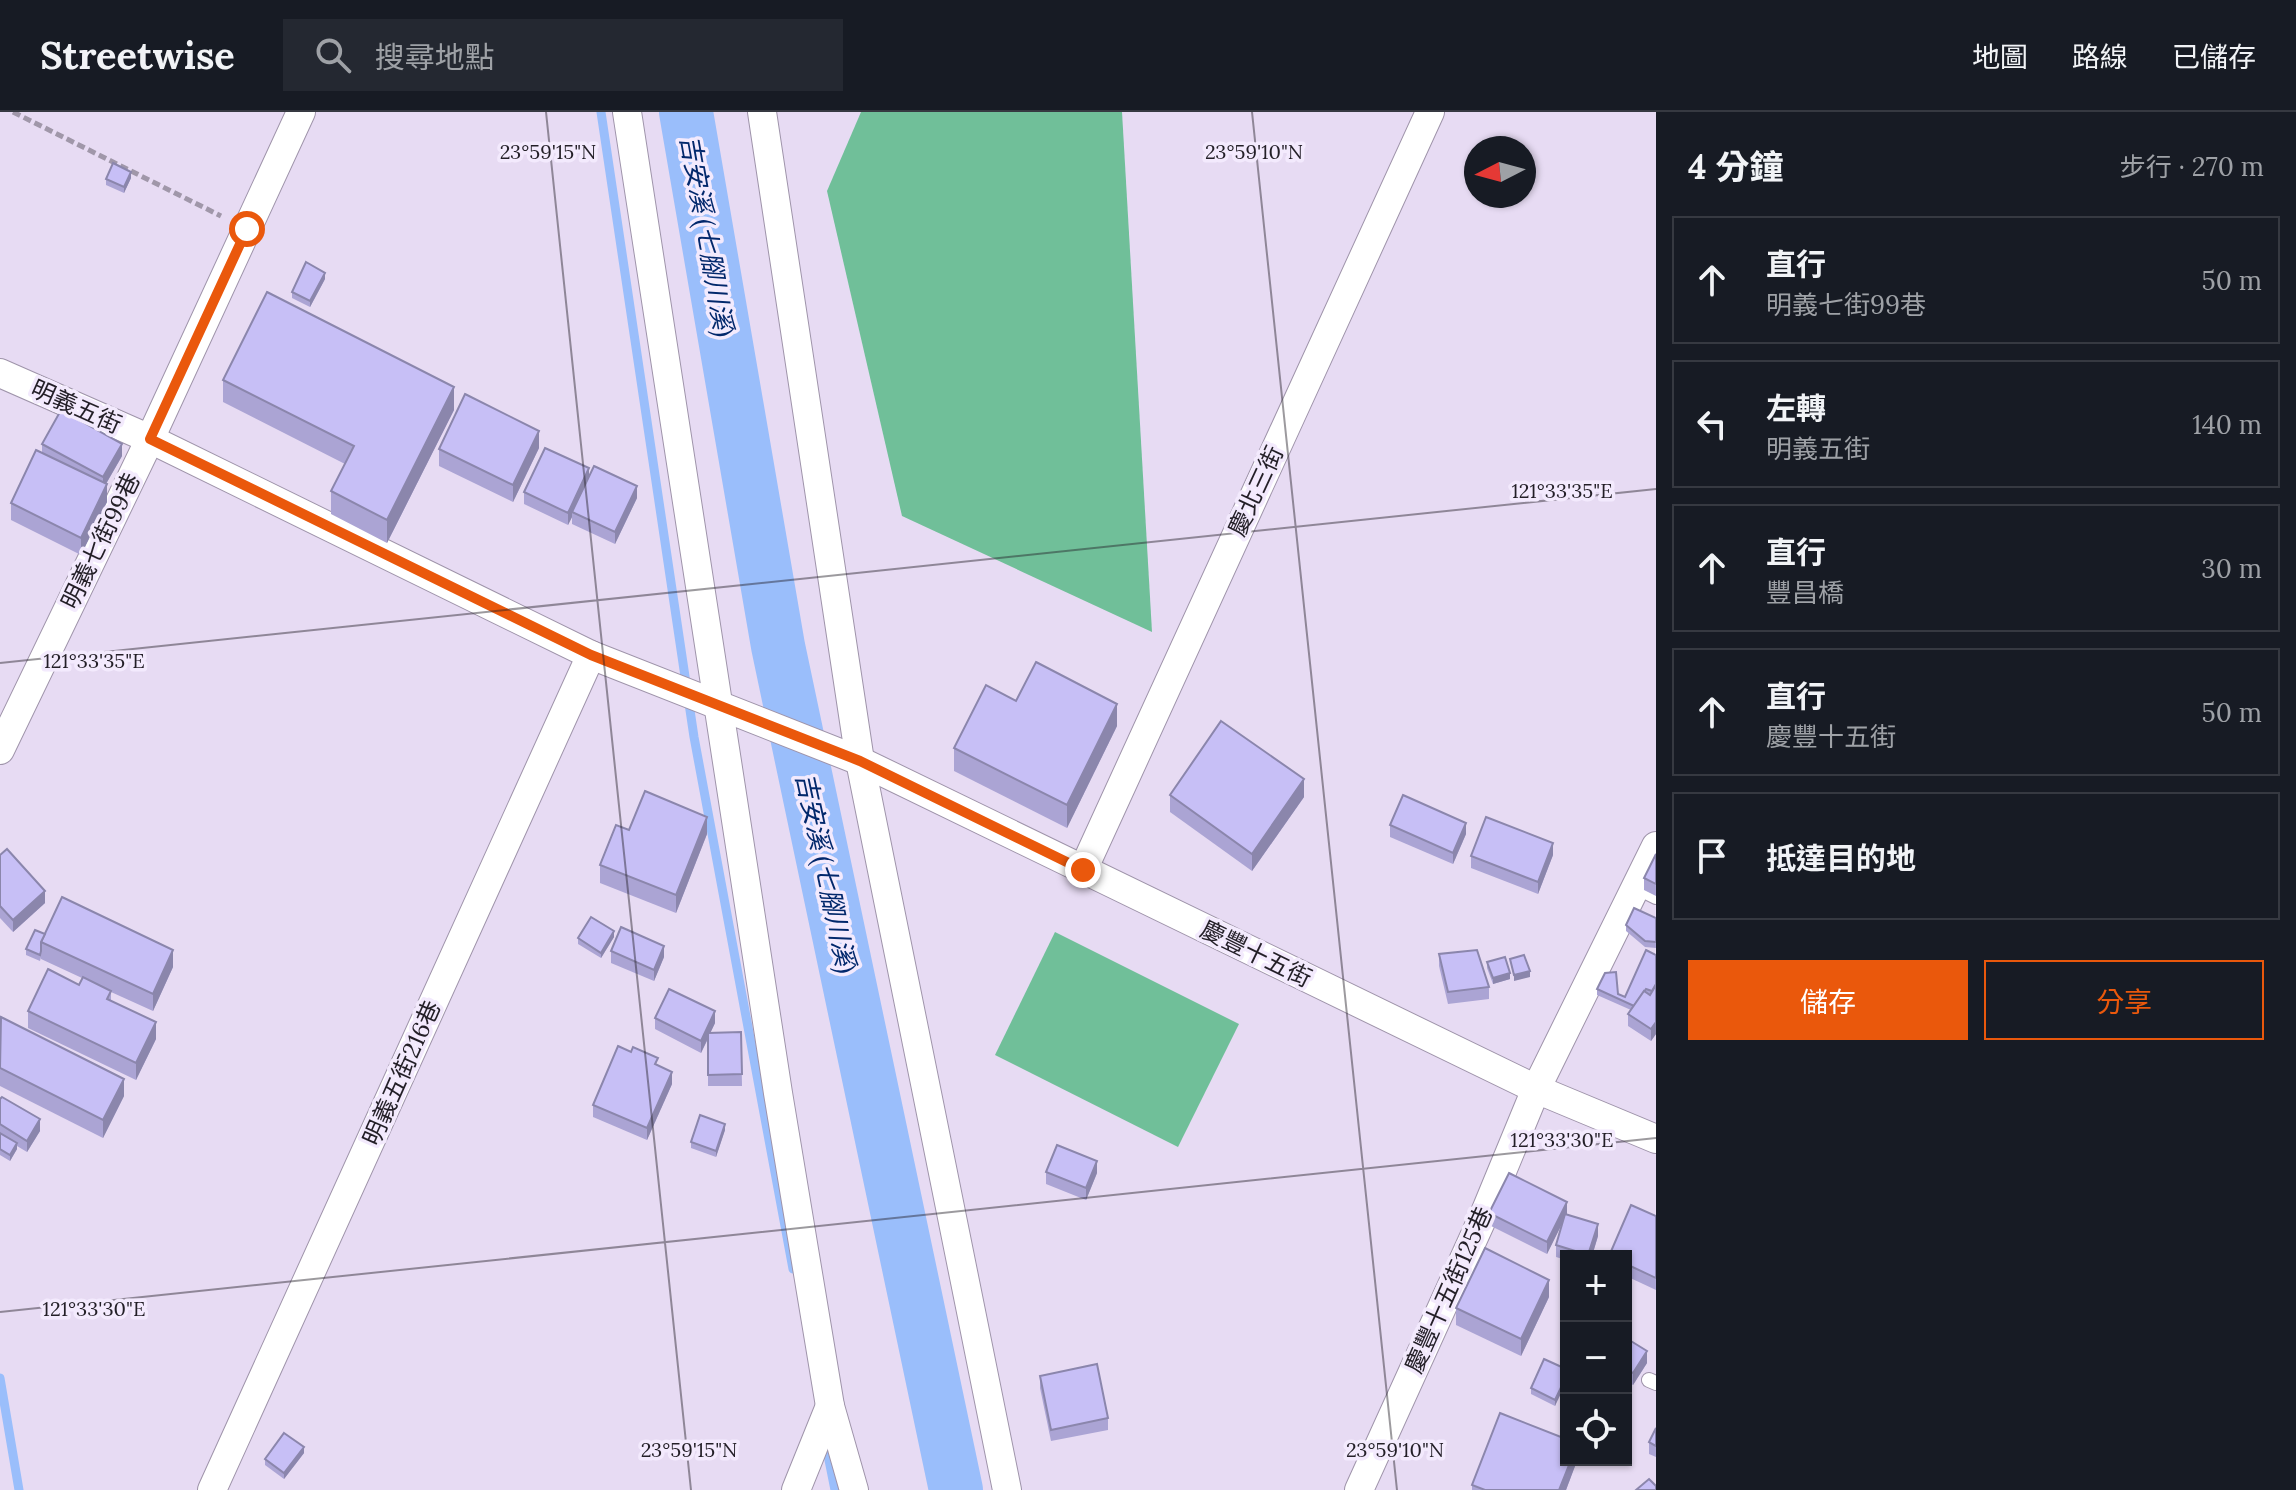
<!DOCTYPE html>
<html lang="zh-TW">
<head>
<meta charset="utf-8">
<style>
	body { margin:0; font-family:Lora,"Noto Sans TC",serif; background:#242831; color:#f1f3f6 }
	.controls { position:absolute; right:24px; bottom:24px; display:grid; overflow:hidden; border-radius:0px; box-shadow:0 2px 6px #0004 }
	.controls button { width:72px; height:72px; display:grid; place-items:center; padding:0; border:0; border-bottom:2px solid #363941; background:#171b24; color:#f1f3f6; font:40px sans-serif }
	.compass { position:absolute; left:1464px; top:24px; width:72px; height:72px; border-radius:50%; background:#171b24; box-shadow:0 2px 6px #0004; rotate:264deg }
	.stop { position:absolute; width:24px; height:24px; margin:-18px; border:6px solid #ea580c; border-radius:50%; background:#fff }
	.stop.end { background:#ea580c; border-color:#fff; box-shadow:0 2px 8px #0008 }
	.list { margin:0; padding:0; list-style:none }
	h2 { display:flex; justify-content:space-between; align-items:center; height:104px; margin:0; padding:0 32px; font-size:34px }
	h2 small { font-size:26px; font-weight:400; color:#9ea1a6 }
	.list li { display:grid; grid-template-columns:52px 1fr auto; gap:24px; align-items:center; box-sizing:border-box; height:128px; margin:0 16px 16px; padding:0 16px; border:2px solid #363941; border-radius:0px }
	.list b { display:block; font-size:30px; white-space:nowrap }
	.list p { margin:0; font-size:26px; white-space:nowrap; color:#9ea1a6 }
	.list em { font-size:26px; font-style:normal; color:#9ea1a6 }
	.actions { display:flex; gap:16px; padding:24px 32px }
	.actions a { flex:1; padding:18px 0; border:2px solid #ea580c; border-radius:0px; text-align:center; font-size:28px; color:#ea580c }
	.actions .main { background:#ea580c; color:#fff }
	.icon { flex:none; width:44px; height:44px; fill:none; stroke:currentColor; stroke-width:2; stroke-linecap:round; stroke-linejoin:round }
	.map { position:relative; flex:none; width:1656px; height:1378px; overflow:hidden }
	header { display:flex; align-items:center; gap:48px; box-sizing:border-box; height:112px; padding:0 40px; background:#171b24; border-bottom:2px solid #363941 }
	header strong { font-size:38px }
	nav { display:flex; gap:44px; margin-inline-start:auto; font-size:28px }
	.search { width:560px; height:72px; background:#242831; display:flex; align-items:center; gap:20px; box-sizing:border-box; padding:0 28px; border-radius:0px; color:#9ea1a6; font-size:30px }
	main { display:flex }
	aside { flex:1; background:#171b24 }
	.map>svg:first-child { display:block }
	.forest { fill:#70bf99 }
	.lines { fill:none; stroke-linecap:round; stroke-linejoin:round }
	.stream { stroke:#9abefb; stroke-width:9 }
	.river { stroke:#9abefb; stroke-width:54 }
	.service-casing { stroke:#9f94aa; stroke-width:16 }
	.minor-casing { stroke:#9f94aa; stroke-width:30 }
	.path { stroke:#a097a9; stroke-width:5; stroke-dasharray:8 4; stroke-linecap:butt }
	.service { stroke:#fff; stroke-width:14 }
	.minor { stroke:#fff; stroke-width:28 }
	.wall { fill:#aba4d4 }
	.shaded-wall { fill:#8b86ac }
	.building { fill:#c7bff6; stroke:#8b86ac; stroke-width:2 }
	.route { stroke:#ea580c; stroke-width:10 }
	.ticks { fill:none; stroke:#231f27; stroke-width:2; stroke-opacity:0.45 }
	.labels { text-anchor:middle; stroke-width:7; stroke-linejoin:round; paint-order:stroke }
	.street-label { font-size:24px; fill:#231f27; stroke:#f3eafd }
	.water-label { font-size:26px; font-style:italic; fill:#02286c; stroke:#f3eafd }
	.ticks-label { font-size:20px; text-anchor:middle; fill:#231f27; stroke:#f3eafd; stroke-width:7; stroke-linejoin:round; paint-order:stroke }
</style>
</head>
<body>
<header>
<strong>Streetwise</strong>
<div class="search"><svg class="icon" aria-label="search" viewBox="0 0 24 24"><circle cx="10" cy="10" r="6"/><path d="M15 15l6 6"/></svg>搜尋地點</div>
<nav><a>地圖</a><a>路線</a><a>已儲存</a></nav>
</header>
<main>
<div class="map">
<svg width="1656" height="1378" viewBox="0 0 1656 1378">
	<rect width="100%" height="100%" fill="#e7dbf3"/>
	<!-- forest -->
	<g class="forest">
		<polygon points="861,0 1122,0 1152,520 902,404 827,79"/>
		<polygon points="1055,820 1239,912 1178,1035 995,943"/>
	</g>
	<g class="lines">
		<!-- stream -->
		<g class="stream">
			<polyline points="601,0 694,625 793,1157"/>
			<polyline points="0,1266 19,1378"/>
			<polyline points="825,1328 835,1378"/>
		</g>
		<!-- river -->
		<polyline class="river" points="686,0 778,534 956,1378"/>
		<defs>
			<g id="service">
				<polyline points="1636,775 1656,785"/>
				<polyline points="1649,1268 1656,1271"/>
			</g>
			<g id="minor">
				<polyline points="627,0 778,981 830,1294 854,1378"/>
				<polyline points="762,0 860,649 1007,1378"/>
				<polyline points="0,261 150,327 591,543 860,649 1536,977 1656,1027"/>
				<polyline points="0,638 150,327 301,0"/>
				<polyline points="1083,758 1430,0"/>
				<polyline points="212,1378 591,543"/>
				<polyline points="796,1378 830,1294"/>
				<polyline points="1359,1378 1484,1103 1536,977 1656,734"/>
			</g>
		</defs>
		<!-- service casing -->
		<use href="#service" class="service-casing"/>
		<!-- minor casing -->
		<use href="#minor" class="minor-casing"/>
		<!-- path -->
		<polyline class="path" points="13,0 221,104"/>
		<!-- service -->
		<use href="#service" class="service"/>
		<!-- minor -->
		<use href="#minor" class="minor"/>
	</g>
	<!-- wall -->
	<g class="wall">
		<polygon points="131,66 124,81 106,73 106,67"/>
		<polygon points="325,167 310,195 292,186 292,180"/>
		<polygon points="223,268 454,298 387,431 331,402 331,379 345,352 223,290"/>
		<polygon points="42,332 122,344 106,372 107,390 81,443 11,408 11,391 42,341"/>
		<polygon points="539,336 513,390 439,354 439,337"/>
		<polygon points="589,364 637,386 615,432 572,412 572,405 568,413 524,392 524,380"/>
		<polygon points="1016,589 1117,614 1067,716 954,659 954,636"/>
		<polygon points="1170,683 1304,685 1252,759 1170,700"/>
		<polygon points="1390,713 1466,722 1453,752 1390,725"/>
		<polygon points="707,722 676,801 600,771 600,753"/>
		<polygon points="1656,742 1656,784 1644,778 1644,766"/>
		<polygon points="0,743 45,791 13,820 0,806"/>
		<polygon points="1553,743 1538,782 1471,756 1471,744"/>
		<polygon points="1656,806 1656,836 1645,835 1626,819 1626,813"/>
		<polygon points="45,822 173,855 153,899 111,880 111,888 156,927 136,968 28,916 28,899 79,873 82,866 41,847 41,845 40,849 26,843 26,837"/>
		<polygon points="614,825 601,846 578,832 578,826"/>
		<polygon points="611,839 664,845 654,869 611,851"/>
		<polygon points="1439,842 1489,875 1489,887 1448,892 1439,854"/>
		<polygon points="1656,843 1656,922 1651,929 1628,914 1628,902 1631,898 1597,883 1597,877 1618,882 1625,885"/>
		<polygon points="1487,850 1510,867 1493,872 1487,856"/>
		<polygon points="655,906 715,911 710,921 741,920 742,974 708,974 708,927 701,941 655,917"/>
		<polygon points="0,907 124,984 103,1026 0,974"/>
		<polygon points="658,954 672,972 647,1028 593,1005 593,993"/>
		<polygon points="0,987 40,1019 27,1040 17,1034 17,1037 10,1049 0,1043"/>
		<polygon points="725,1018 716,1045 691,1036 691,1030"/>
		<polygon points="1046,1060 1097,1061 1086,1088 1046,1072"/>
		<polygon points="1489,1101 1566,1102 1598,1124 1592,1144 1566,1144 1566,1148 1556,1145 1556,1133 1563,1109 1547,1142 1489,1113"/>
		<polygon points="1656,1104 1656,1178 1626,1164 1626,1144"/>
		<polygon points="1549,1185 1521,1244 1456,1213 1456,1196"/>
		<polygon points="1626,1226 1647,1251 1633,1273 1626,1269"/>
		<polygon points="1566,1257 1555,1294 1531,1282 1531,1276"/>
		<polygon points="1040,1264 1108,1306 1108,1318 1051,1329 1040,1276"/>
		<polygon points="1656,1316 1656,1345 1649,1342 1649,1330"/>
		<polygon points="304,1341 284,1367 265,1353 265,1347"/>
		<polygon points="1577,1348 1566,1378 1472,1378 1472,1373"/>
	</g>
	<!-- shaded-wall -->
	<g class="shaded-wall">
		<polygon points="131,60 131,66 124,81 124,75"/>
		<polygon points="325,161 325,167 310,195 310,189"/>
		<polygon points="454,275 454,298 387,431 387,408"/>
		<polygon points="539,319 539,336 513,390 513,373"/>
		<polygon points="122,332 122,344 103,377 103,365"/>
		<polygon points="589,356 589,368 572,400 572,405 568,413 568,401"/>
		<polygon points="107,372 107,390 81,443 81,426"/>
		<polygon points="637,374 637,386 615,432 615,420"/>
		<polygon points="1117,592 1117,614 1067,716 1067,693"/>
		<polygon points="1304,667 1304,685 1252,759 1252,742"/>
		<polygon points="707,705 707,722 676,801 676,783"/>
		<polygon points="1466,711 1466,722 1453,752 1453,741"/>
		<polygon points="1553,731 1553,743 1538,782 1538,770"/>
		<polygon points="45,779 45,791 13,820 13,808"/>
		<polygon points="614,819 614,825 601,846 601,841"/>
		<polygon points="664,834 664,845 654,869 654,858"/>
		<polygon points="173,838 173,855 153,899 153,882"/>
		<polygon points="1530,859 1530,865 1514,869 1514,863"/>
		<polygon points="1510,861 1510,867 1493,872 1493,866"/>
		<polygon points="715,899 715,911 701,941 701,929"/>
		<polygon points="156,910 156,927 136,968 136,951"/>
		<polygon points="1656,910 1656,922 1651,929 1651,917"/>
		<polygon points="672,960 672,972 647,1028 647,1016"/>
		<polygon points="124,967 124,984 103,1026 103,1008"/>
		<polygon points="40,1007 40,1019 27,1040 27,1029"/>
		<polygon points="725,1012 725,1018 716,1045 716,1039"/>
		<polygon points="17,1031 17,1037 10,1049 10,1043"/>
		<polygon points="1097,1049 1097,1061 1086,1088 1086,1076"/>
		<polygon points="1567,1090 1567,1102 1547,1142 1547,1130"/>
		<polygon points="1598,1112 1598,1124 1592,1144 1588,1144"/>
		<polygon points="1549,1168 1549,1185 1521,1244 1521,1227"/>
		<polygon points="1647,1239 1647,1251 1633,1273 1633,1261"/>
		<polygon points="1566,1265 1566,1271 1555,1294 1555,1288"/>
		<polygon points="304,1335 304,1341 284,1367 284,1361"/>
		<polygon points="1571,1348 1577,1348 1577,1349 1566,1378 1559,1378"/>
	</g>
	<!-- building -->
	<g class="building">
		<polygon points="113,51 131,60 124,75 106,67"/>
		<polygon points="306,150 325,161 310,189 292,180"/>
		<polygon points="267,180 454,275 387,408 331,379 354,334 223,268"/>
		<polygon points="465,282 539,319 513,373 439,337"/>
		<polygon points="61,298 122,332 103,365 42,332"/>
		<polygon points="545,336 589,356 568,401 524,380"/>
		<polygon points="36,338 107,372 81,426 11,391"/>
		<polygon points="594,354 637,374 615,420 572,400"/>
		<polygon points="1036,550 1117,592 1067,693 954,636 986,573 1016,589"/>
		<polygon points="1221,609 1304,667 1252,742 1170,683"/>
		<polygon points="645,679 707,705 676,783 600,753 616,713 629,718"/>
		<polygon points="1403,683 1466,711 1453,741 1390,713"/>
		<polygon points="1486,705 1553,731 1538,770 1471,744"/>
		<polygon points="7,737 45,779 13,808 0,794 0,743"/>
		<polygon points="1656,742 1656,772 1644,766"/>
		<polygon points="62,785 173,838 153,882 41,830"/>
		<polygon points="1634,796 1656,806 1656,830 1645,829 1626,813"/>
		<polygon points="591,805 614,819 601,841 578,826"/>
		<polygon points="621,815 664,834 654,858 611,839"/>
		<polygon points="35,818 45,822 41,830 41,839 40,843 26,837"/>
		<polygon points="1477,838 1489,875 1448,880 1439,842"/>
		<polygon points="1646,838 1656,843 1656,872 1652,879 1646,877 1634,894 1597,877 1605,861 1616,860 1618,882 1625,885"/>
		<polygon points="1524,843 1530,859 1514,863 1510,847"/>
		<polygon points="1505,845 1510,861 1493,866 1487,850"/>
		<polygon points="48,857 79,873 83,865 111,879 107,887 156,910 136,951 28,899"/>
		<polygon points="1656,873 1656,910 1651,917 1628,902 1644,879 1650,883"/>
		<polygon points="669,877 715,899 701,929 655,906"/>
		<polygon points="1,905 124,967 103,1008 0,956"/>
		<polygon points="741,920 742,962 708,963 708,921"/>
		<polygon points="618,934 631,940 633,935 658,946 655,952 672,960 647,1016 593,993"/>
		<polygon points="2,985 40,1007 27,1029 0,1012 0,987"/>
		<polygon points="700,1003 725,1012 716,1039 691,1030"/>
		<polygon points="0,1021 17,1031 10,1043 0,1037"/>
		<polygon points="1057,1033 1097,1049 1086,1076 1046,1060"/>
		<polygon points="1509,1061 1567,1090 1547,1130 1489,1101"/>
		<polygon points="1631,1093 1656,1104 1656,1166 1626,1152 1626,1144 1609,1144"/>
		<polygon points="1565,1102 1598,1112 1588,1143 1556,1133"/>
		<polygon points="1485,1136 1549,1168 1521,1227 1456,1196"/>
		<polygon points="1626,1226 1647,1239 1633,1261 1626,1257"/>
		<polygon points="1544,1247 1566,1257 1566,1265 1555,1288 1531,1276"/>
		<polygon points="1097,1252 1108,1306 1051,1318 1040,1264"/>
		<polygon points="1500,1301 1566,1327 1566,1348 1571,1348 1559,1378 1485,1378 1472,1373"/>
		<polygon points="1656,1316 1656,1334 1649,1330"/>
		<polygon points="284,1321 304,1335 284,1361 265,1347"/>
		<polygon points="1649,1367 1656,1374 1656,1378 1636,1378"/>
	</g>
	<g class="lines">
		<!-- route -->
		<polyline class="route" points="247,117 150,327 591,543 860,649 1083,758"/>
	</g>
	<!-- ticks -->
	<path class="ticks" d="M546,0L691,1378M1252,0L1397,1378M0,551L1656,377M0,1200L1656,1026"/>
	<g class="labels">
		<!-- street labels -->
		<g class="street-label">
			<text transform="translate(76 295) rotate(24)" y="8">明義五街</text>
			<text transform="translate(1256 379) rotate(-65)" y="8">慶北三街</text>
			<text transform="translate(101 429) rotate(-64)" y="8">明義七街99巷</text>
			<text transform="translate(1256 842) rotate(26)" y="8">慶豐十五街</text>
			<text transform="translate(402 961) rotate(-66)" y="8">明義五街216巷</text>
			<text transform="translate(1449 1178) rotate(-66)" y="8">慶豐十五街125巷</text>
		</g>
		<!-- water labels -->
		<g class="water-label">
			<text transform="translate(707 124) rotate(80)" y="9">吉安溪 (七腳川溪)</text>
			<text transform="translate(826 761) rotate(78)" y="9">吉安溪 (七腳川溪)</text>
		</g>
	</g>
	<g class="ticks-label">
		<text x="548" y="47">23°59'15"N</text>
		<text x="1254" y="47">23°59'10"N</text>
		<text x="1562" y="386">121°33'35"E</text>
		<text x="94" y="556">121°33'35"E</text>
		<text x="1562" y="1035">121°33'30"E</text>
		<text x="94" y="1204">121°33'30"E</text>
		<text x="689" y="1345">23°59'15"N</text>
		<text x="1395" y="1345">23°59'10"N</text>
	</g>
</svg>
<div class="controls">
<button>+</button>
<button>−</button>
<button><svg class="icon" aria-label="locate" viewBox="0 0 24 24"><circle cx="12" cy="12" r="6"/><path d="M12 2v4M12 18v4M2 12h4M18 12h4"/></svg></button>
</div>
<svg class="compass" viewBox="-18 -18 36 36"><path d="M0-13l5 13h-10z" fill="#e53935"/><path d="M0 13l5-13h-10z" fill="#9ea1a6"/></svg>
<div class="stop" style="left:247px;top:117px"></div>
<div class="stop end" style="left:1083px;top:758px"></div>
</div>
<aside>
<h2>4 分鐘<small>步行 · 270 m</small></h2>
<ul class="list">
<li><svg class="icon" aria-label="ahead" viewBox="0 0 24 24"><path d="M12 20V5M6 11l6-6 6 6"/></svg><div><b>直行</b><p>明義七街99巷</p></div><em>50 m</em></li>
<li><svg class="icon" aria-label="left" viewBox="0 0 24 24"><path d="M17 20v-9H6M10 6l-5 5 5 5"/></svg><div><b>左轉</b><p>明義五街</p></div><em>140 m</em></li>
<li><svg class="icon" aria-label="ahead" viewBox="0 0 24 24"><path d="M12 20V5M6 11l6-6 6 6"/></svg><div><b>直行</b><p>豐昌橋</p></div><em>30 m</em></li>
<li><svg class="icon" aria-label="ahead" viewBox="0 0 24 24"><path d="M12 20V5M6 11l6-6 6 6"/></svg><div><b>直行</b><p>慶豐十五街</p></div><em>50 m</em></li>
<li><svg class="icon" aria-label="arrive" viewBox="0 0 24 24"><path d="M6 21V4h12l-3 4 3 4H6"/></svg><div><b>抵達目的地</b></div></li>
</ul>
<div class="actions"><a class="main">儲存</a><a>分享</a></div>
</aside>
</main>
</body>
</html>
